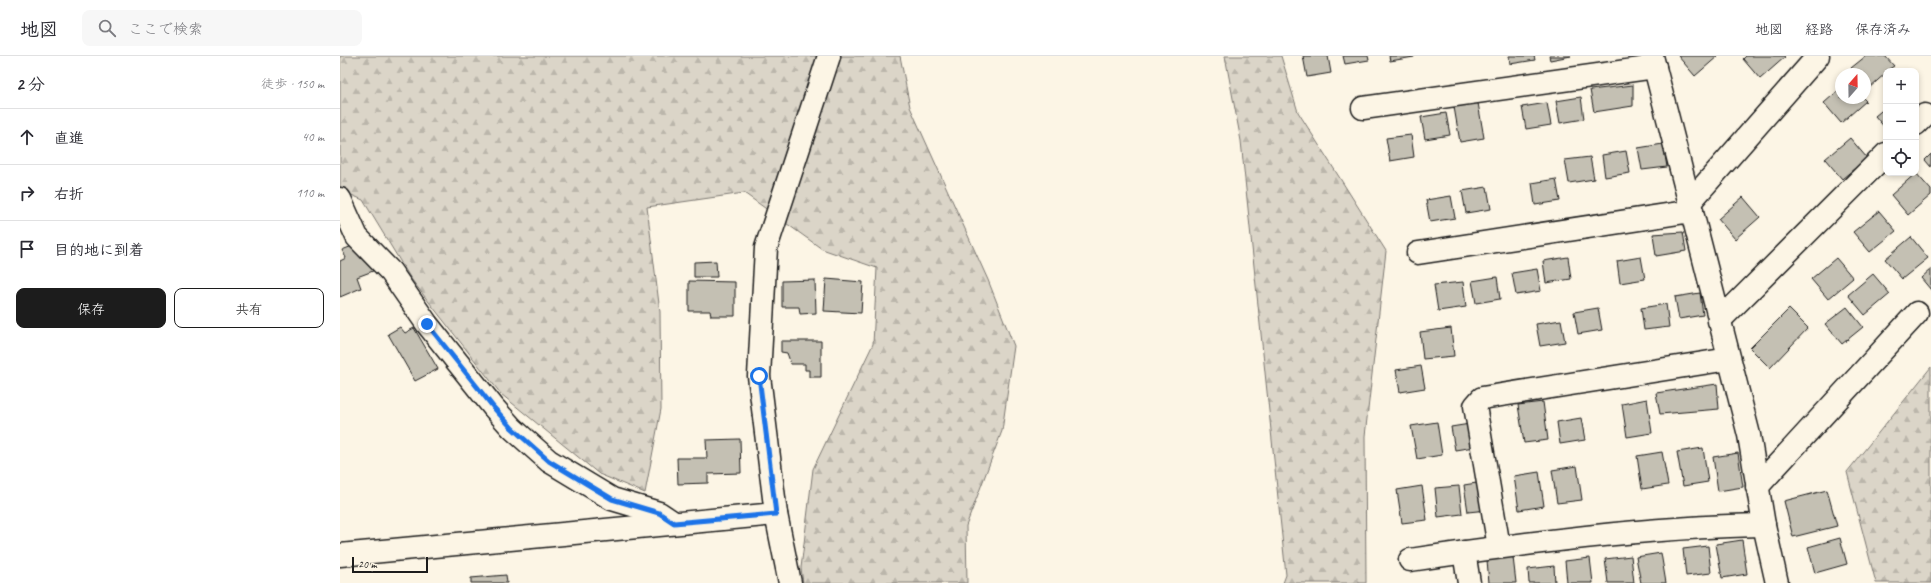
<!DOCTYPE html>
<html lang="ja">
<head>
<meta charset="utf-8">
<style>
	body { margin:0; font-family:Caveat,"Klee One",sans-serif; background:#f7f7f7; color:#2b2b33 }
	.controls { position:absolute; right:12px; top:12px; display:grid; overflow:hidden; border-radius:8px; box-shadow:0 2px 6px #0003 }
	.controls button { width:36px; height:36px; display:grid; place-items:center; padding:0; border:0; border-bottom:1px solid #e1e1e2; background:#fff; color:#2b2b33; font:20px sans-serif }
	.compass { position:absolute; left:1495px; top:12px; width:36px; height:36px; border-radius:50%; background:#fff; box-shadow:0 2px 6px #0003; rotate:20deg }
	.scale { position:absolute; left:12px; bottom:10px; width:76px; box-sizing:border-box; padding-left:4px; border:2px solid #1c1c1c; border-top:0; font-size:11px; line-height:14px; white-space:nowrap; color:#1c1c1c; -webkit-text-stroke:3px #fcf5e5; paint-order:stroke }
	.stop { position:absolute; width:12px; height:12px; margin:-9px; border:3px solid #1a73e8; border-radius:50%; background:#fff }
	.stop.end { background:#1a73e8; border-color:#fff; box-shadow:0 1px 4px #0008 }
	.list { margin:0; padding:0; list-style:none }
	h2 { display:flex; justify-content:space-between; align-items:center; height:52px; margin:0; padding:0 16px; font-size:17px }
	h2 small { font-size:13px; font-weight:400; color:#7c7c81 }
	.list li { display:grid; grid-template-columns:26px 1fr auto; gap:12px; align-items:center; box-sizing:border-box; height:56px; padding:0 16px; border-top:1px solid #e1e1e2 }
	.list b { display:block; font-size:15px; white-space:nowrap }
	.list em { font-size:13px; font-style:normal; color:#7c7c81 }
	.actions { display:flex; gap:8px; padding:12px 16px }
	.actions a { flex:1; padding:9px 0; border:1px solid #1c1c1c; border-radius:8px; text-align:center; font-size:14px; color:#1c1c1c }
	.actions .main { background:#1c1c1c; color:#fff }
	.icon { flex:none; width:22px; height:22px; fill:none; stroke:currentColor; stroke-width:2; stroke-linecap:round; stroke-linejoin:round }
	.map { position:relative; flex:none; width:1591px; height:527px; overflow:hidden }
	header { display:flex; align-items:center; gap:24px; box-sizing:border-box; height:56px; padding:0 20px; background:#fff; border-bottom:1px solid #e1e1e2 }
	header strong { font-size:19px }
	nav { display:flex; gap:22px; margin-inline-start:auto; font-size:14px }
	.search { width:280px; height:36px; background:#f7f7f7; display:flex; align-items:center; gap:10px; box-sizing:border-box; padding:0 14px; border-radius:8px; color:#7c7c81; font-size:15px }
	main { display:flex }
	aside { flex:1; background:#fff }
	.map>svg:first-child { display:block }
	.forest { fill:url(#forest-firs); stroke:#7c7872 }
	.building { fill:#c4c0b3; stroke:#1c1c1c }
	.lines { fill:none; stroke-linecap:round; stroke-linejoin:round }
	.minor-casing { stroke:#1c1c1c; stroke-width:25 }
	.minor { stroke:#fcf5e5; stroke-width:22 }
	.route { stroke:#1a73e8; stroke-width:5 }
</style>
</head>
<body>
<header>
<strong>地図</strong>
<div class="search"><svg class="icon" aria-label="search" viewBox="0 0 24 24"><circle cx="10" cy="10" r="6"/><path d="M15 15l6 6"/></svg>ここで検索</div>
<nav><a>地図</a><a>経路</a><a>保存済み</a></nav>
</header>
<main>
<aside>
<h2>2 分<small>徒歩 · 150 m</small></h2>
<ul class="list">
<li><svg class="icon" aria-label="ahead" viewBox="0 0 24 24"><path d="M12 20V5M6 11l6-6 6 6"/></svg><div><b>直進</b></div><em>40 m</em></li>
<li><svg class="icon" aria-label="right" viewBox="0 0 24 24"><path d="M7 20v-9h11M14 6l5 5-5 5"/></svg><div><b>右折</b></div><em>110 m</em></li>
<li><svg class="icon" aria-label="arrive" viewBox="0 0 24 24"><path d="M6 21V4h12l-3 4 3 4H6"/></svg><div><b>目的地に到着</b></div></li>
</ul>
<div class="actions"><a class="main">保存</a><a>共有</a></div>
</aside>
<div class="map">
<svg width="1591" height="527" viewBox="0 0 1591 527">
	<defs>
		<pattern id="forest-firs" width="22" height="20" patternUnits="userSpaceOnUse"><rect width="22" height="20" fill="#dbd5c8"/><path d="M5 1l3.5 6h-7zM16 11l3.5 6h-7z" fill="#bbb6ab"/></pattern>
	</defs>
	<rect width="100%" height="100%" fill="#fcf5e5"/>
	<filter id="ink" filterUnits="userSpaceOnUse"><feTurbulence type="fractalNoise" baseFrequency=".025" numOctaves="2"/><feDisplacementMap in="SourceGraphic" scale="8" xChannelSelector="R" yChannelSelector="G"/><feConvolveMatrix kernelMatrix="1 2 1 2 8 2 1 2 1" color-interpolation-filters="sRGB"/></filter>
	<g filter="url(#ink)">
		<!-- forest -->
		<g class="forest">
			<polygon points="0,0 560,0 570,51 648,224 674,290 662,375 626,470 627,527 463,527 461,512 473,413 533,288 537,212 482,193 404,137 307,151 320,256 321,353 305,437 259,418 161,338 71,223 23,144 0,134"/>
			<polygon points="885,0 941,0 958,56 1046,195 1025,380 1026,527 943,527 946,519 901,85"/>
			<polygon points="1591,311 1591,527 1536,527 1507,416"/>
		</g>
		<!-- building -->
		<g class="building">
			<polygon points="963,0 988,0 991,17 967,21"/>
			<polygon points="1003,0 1028,0 1029,4 1005,8"/>
			<polygon points="1049,0 1074,0 1074,1 1050,5"/>
			<polygon points="1169,0 1194,0 1195,4 1170,8"/>
			<polygon points="1209,0 1231,0 1210,4"/>
			<polygon points="1338,0 1378,0 1355,20"/>
			<polygon points="1406,0 1444,0 1445,1 1420,23 1403,3"/>
			<polygon points="1526,0 1545,0 1554,10 1546,15 1546,17 1529,32 1525,28 1525,18 1517,18 1511,12"/>
			<polygon points="1293,29 1293,50 1254,56 1250,34"/>
			<polygon points="1501,32 1501,42 1523,42 1526,45 1501,67 1484,47"/>
			<polygon points="1241,41 1244,63 1220,67 1216,45"/>
			<polygon points="1138,47 1144,82 1120,86 1114,51"/>
			<polygon points="1207,47 1211,69 1186,73 1182,51"/>
			<polygon points="1546,51 1546,73 1535,60"/>
			<polygon points="1106,57 1110,79 1085,83 1081,61"/>
			<polygon points="1071,79 1074,101 1050,105 1046,82"/>
			<polygon points="1510,82 1527,102 1502,123 1485,103"/>
			<polygon points="1323,88 1327,111 1302,114 1298,92"/>
			<polygon points="1286,95 1290,117 1265,121 1262,99"/>
			<polygon points="1591,98 1591,111 1585,104"/>
			<polygon points="1250,101 1254,123 1229,127 1225,104"/>
			<polygon points="1576,117 1591,134 1591,139 1568,159 1551,139"/>
			<polygon points="1216,123 1220,145 1195,149 1192,127"/>
			<polygon points="1147,131 1151,153 1126,157 1122,135"/>
			<polygon points="1111,140 1115,162 1090,166 1086,144"/>
			<polygon points="1403,141 1420,161 1395,183 1378,163"/>
			<polygon points="1539,155 1556,175 1530,196 1513,176"/>
			<polygon points="1343,176 1346,195 1316,200 1313,178"/>
			<polygon points="1571,181 1588,202 1562,223 1545,203"/>
			<polygon points="15,189 20,201 26,198 33,215 17,221 21,232 0,241 0,205 6,202 2,194"/>
			<polygon points="1228,201 1231,223 1206,227 1203,205"/>
			<polygon points="1301,201 1305,223 1280,227 1277,205"/>
			<polygon points="1496,202 1513,222 1488,243 1471,223"/>
			<polygon points="376,205 377,221 354,221 354,206"/>
			<polygon points="1197,213 1201,235 1176,239 1172,217"/>
			<polygon points="1591,213 1591,234 1581,222"/>
			<polygon points="1533,218 1550,238 1525,259 1508,239"/>
			<polygon points="1157,221 1160,243 1136,247 1132,225"/>
			<polygon points="486,223 523,226 521,257 484,255"/>
			<polygon points="475,224 476,257 460,258 459,251 442,251 442,225"/>
			<polygon points="349,225 395,226 395,260 371,260 370,255 349,255"/>
			<polygon points="1123,226 1126,251 1098,255 1094,229"/>
			<polygon points="1360,237 1363,259 1339,263 1335,241"/>
			<polygon points="1326,248 1329,271 1304,274 1301,252"/>
			<polygon points="1507,251 1523,271 1502,288 1485,268"/>
			<polygon points="1258,252 1262,274 1238,278 1234,256"/>
			<polygon points="1449,253 1468,272 1430,312 1410,292"/>
			<polygon points="1221,264 1225,286 1200,290 1196,268"/>
			<polygon points="60,271 65,277 74,272 98,313 75,325 48,278"/>
			<polygon points="1111,272 1114,300 1083,303 1080,276"/>
			<polygon points="441,285 481,285 481,321 469,321 469,314 465,314 465,308 451,308 447,297 441,296"/>
			<polygon points="1081,310 1085,332 1060,336 1056,314"/>
			<polygon points="1377,328 1379,353 1320,358 1316,337"/>
			<polygon points="1307,343 1312,377 1287,381 1282,348"/>
			<polygon points="1203,346 1208,384 1184,387 1178,349"/>
			<polygon points="1241,362 1245,384 1220,388 1217,366"/>
			<polygon points="1097,366 1102,399 1077,403 1071,370"/>
			<polygon points="1136,367 1140,390 1115,394 1111,371"/>
			<polygon points="400,383 401,417 368,418 368,427 338,428 337,402 367,402 366,384"/>
			<polygon points="1363,392 1368,426 1343,430 1337,396"/>
			<polygon points="1322,396 1328,429 1302,433 1297,400"/>
			<polygon points="1398,397 1403,431 1378,435 1373,401"/>
			<polygon points="1237,410 1242,444 1217,447 1212,414"/>
			<polygon points="1199,416 1204,450 1179,454 1174,420"/>
			<polygon points="1143,426 1147,454 1128,456 1124,429"/>
			<polygon points="1082,430 1087,464 1062,467 1057,434"/>
			<polygon points="1119,430 1122,458 1098,461 1095,432"/>
			<polygon points="1487,434 1497,470 1453,481 1444,445"/>
			<polygon points="1500,482 1507,508 1475,517 1468,491"/>
			<polygon points="1402,484 1407,518 1382,522 1376,488"/>
			<polygon points="1368,490 1371,517 1346,520 1343,493"/>
			<polygon points="1321,497 1326,527 1301,527 1296,501"/>
			<polygon points="1291,500 1294,527 1268,527 1265,503"/>
			<polygon points="1173,501 1176,527 1149,527 1147,504"/>
			<polygon points="1250,502 1253,527 1227,527 1225,505"/>
			<polygon points="1214,510 1215,527 1189,527 1188,513"/>
			<polygon points="166,519 167,527 131,527 131,522"/>
		</g>
		<g class="lines">
			<defs>
				<g id="minor">
					<polyline points="1312,0 1409,379 1424,469 1437,527"/>
					<polyline points="1023,52 1315,11"/>
					<polyline points="1576,68 1585,59"/>
					<polyline points="0,143 17,181 51,216 87,268 154,352 172,372 209,405 272,443 319,457 334,467"/>
					<polyline points="1350,146 1478,0"/>
					<polyline points="1078,197 1352,155"/>
					<polyline points="1379,265 1546,98"/>
					<polyline points="1417,431 1577,257"/>
					<polyline points="1159,491 1135,350 1142,342 1389,303"/>
					<polyline points="1124,496 1129,527"/>
					<polyline points="0,499 436,458"/>
					<path d="M1070,504C1187,487 1305,471 1424,469"/>
					<polyline points="450,527 436,458 419,320 426,192 489,0"/>
				</g>
			</defs>
			<!-- minor casing -->
			<use href="#minor" class="minor-casing"/>
			<!-- minor -->
			<use href="#minor" class="minor"/>
		</g>
	</g>
	<g class="lines" filter="url(#ink)">
		<!-- route -->
		<polyline class="route" points="87,268 154,352 172,372 209,405 272,443 319,457 334,467 436,458 419,320"/>
	</g>
</svg>
<div class="controls">
<button>+</button>
<button>−</button>
<button><svg class="icon" aria-label="locate" viewBox="0 0 24 24"><circle cx="12" cy="12" r="6"/><path d="M12 2v4M12 18v4M2 12h4M18 12h4"/></svg></button>
</div>
<svg class="compass" viewBox="-18 -18 36 36"><path d="M0-13l5 13h-10z" fill="#e53935"/><path d="M0 13l5-13h-10z" fill="#7c7c81"/></svg>
<div class="scale">20 m</div>
<div class="stop" style="left:419px;top:320px"></div>
<div class="stop end" style="left:87px;top:268px"></div>
</div>
</main>
</body>
</html>
